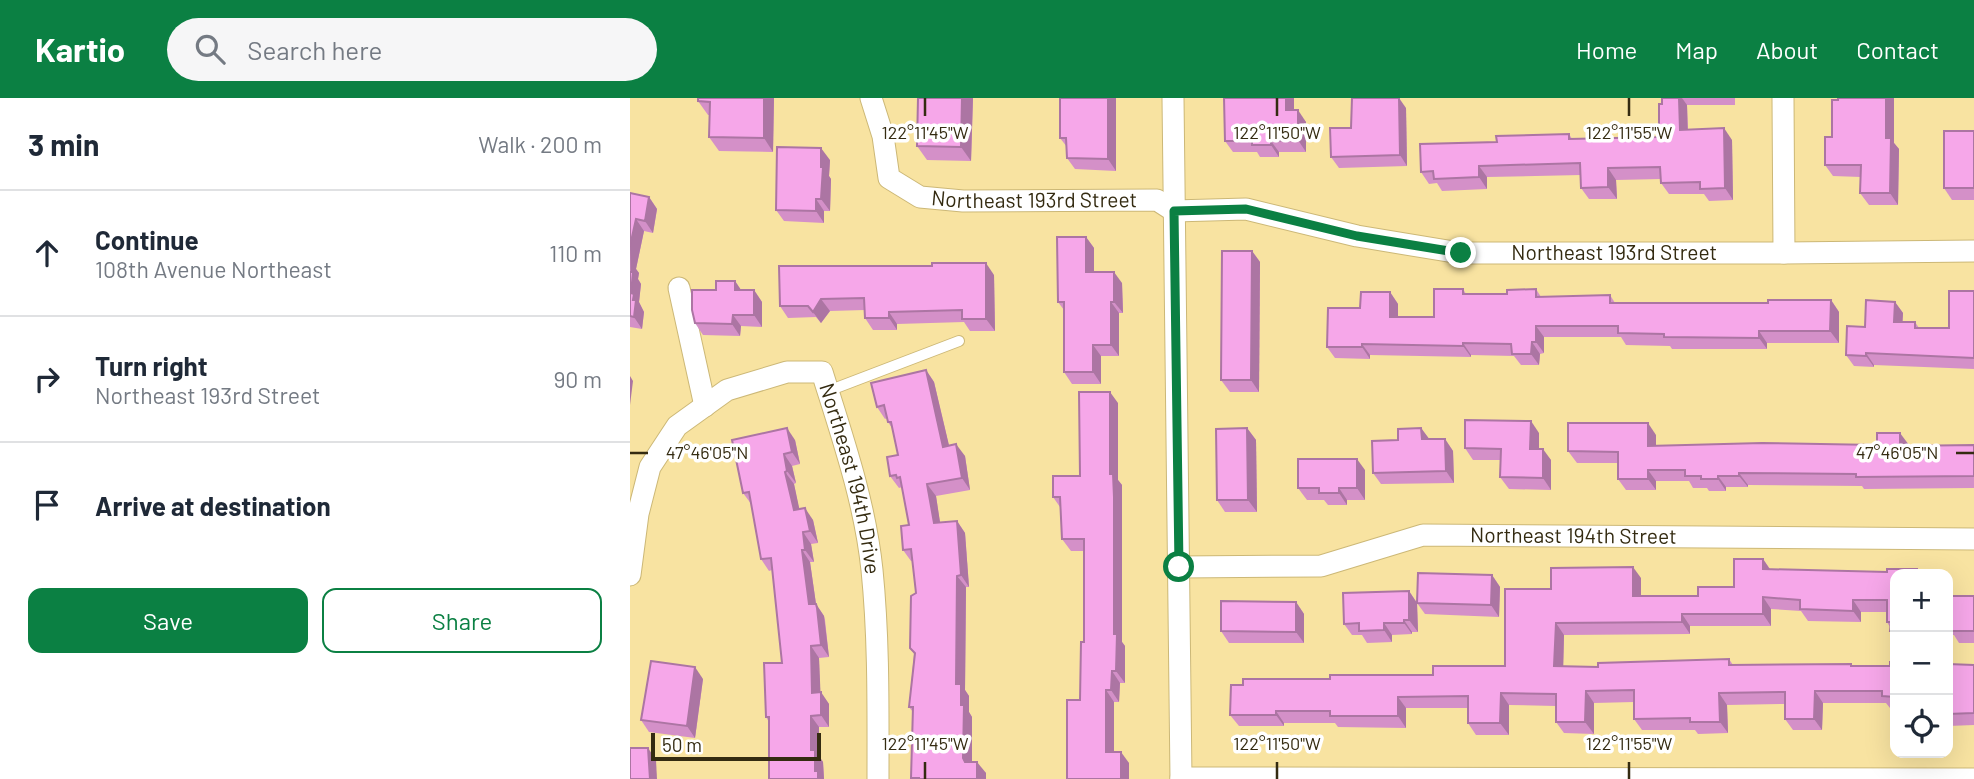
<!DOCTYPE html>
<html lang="en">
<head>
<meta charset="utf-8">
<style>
	body { margin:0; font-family:Barlow,sans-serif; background:#f6f6f7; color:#1f2937 }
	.controls { position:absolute; right:21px; bottom:21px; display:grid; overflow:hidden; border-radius:14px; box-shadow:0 7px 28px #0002 }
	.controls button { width:63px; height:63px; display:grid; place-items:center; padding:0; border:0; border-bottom:2px solid #e0e1e3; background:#fff; color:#1f2937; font:35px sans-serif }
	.scale { position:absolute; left:21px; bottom:18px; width:170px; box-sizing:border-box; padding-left:7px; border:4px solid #342b11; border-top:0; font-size:19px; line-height:24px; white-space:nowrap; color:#342b11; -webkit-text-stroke:5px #fff; paint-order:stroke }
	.stop { position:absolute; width:21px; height:21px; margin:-16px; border:5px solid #0b8043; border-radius:50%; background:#fff }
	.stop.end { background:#0b8043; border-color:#fff; box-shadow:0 2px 7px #0008 }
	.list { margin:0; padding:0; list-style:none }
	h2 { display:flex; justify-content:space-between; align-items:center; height:91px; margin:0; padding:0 28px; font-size:30px }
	h2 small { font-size:23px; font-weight:400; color:#747a83 }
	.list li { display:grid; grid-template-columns:46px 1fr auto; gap:21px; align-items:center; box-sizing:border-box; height:126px; padding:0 28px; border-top:2px solid #e0e1e3 }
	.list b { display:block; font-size:26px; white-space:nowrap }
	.list p { margin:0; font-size:23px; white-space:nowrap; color:#747a83 }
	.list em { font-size:23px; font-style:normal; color:#747a83 }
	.actions { display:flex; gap:14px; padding:21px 28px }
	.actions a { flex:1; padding:16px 0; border:2px solid #0b8043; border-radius:14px; text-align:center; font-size:24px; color:#0b8043 }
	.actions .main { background:#0b8043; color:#fff }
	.icon { flex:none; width:38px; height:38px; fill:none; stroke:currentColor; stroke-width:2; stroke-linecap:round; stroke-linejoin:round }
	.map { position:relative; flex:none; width:1344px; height:681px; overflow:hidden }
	header { display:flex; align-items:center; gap:42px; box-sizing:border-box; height:98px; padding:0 35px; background:#0b8043; color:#fff }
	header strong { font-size:33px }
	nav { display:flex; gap:38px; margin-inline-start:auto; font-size:24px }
	.search { width:490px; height:63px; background:#f6f6f7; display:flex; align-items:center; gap:18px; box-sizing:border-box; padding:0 24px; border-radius:38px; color:#747a83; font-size:26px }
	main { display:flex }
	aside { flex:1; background:#fff }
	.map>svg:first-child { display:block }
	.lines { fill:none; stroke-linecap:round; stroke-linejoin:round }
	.service-casing { stroke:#ccb877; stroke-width:12 }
	.minor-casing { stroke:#ccb877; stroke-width:23 }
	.service { stroke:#fff; stroke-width:10 }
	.minor { stroke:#fff; stroke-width:21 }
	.wall { fill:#d490c8 }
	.shaded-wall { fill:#ac75a3 }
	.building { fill:#f6a7e9; stroke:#ac75a3; stroke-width:2 }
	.route { stroke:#0b8043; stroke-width:9 }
	.ticks { fill:none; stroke:#342b11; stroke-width:2.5 }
	.labels { text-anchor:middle; stroke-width:7; stroke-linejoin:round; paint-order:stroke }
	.street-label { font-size:21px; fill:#342b11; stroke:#fff }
	.ticks-label { font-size:18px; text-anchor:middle; fill:#342b11; stroke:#fff; stroke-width:7; stroke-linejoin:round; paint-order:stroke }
</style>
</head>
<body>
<header>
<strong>Kartio</strong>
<div class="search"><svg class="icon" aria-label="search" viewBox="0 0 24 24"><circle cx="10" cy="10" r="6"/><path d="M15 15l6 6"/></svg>Search here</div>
<nav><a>Home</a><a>Map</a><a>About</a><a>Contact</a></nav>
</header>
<main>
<aside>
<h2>3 min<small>Walk · 200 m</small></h2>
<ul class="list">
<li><svg class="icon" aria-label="ahead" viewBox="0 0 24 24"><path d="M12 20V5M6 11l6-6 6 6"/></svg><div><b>Continue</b><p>108th Avenue Northeast</p></div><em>110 m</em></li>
<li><svg class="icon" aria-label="right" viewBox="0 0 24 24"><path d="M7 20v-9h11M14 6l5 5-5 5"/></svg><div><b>Turn right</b><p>Northeast 193rd Street</p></div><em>90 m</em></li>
<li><svg class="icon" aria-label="arrive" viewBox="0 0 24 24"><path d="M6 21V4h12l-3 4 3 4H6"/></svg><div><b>Arrive at destination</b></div></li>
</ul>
<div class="actions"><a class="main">Save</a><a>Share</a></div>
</aside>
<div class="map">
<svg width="1344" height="681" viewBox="0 0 1344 681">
	<rect width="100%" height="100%" fill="#f8e3a1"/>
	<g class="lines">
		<defs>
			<polyline id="service" points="198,293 329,243"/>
			<g id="minor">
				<path id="s1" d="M241,0L253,38L259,80L290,99L333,103L527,102L544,113L616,111L727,138L830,155H1154L1344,153"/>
				<polyline points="543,0 551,681"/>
				<polyline points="1153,0 1154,155"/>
				<polyline points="49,190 75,308"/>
				<path id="s2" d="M549,469L691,468L793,437L1344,441"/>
				<path id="s3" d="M0,477L8,416L20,369L47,328L97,292L157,274H192C212,338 235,404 242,472C249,541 248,611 248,681"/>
				<polyline points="551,680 1344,681"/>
			</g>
		</defs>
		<!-- service casing -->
		<use href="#service" class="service-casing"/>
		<!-- minor casing -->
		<use href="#minor" class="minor-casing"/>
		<!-- service -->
		<use href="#service" class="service"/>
		<!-- minor -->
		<use href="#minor" class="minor"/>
	</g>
	<!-- wall -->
	<g class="wall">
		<polygon points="144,0 143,54 89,53 79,39 80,17 78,17 68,3"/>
		<polygon points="343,0 341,63 297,62 287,48"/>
		<polygon points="430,0 486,0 486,73 445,71 437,60 437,49 430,40"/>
		<polygon points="594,0 664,0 664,12 676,24 676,54 649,54 649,59 630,59 627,54 603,54 595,43"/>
		<polygon points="1032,0 1105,0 1105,7 1057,7 1058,32 1102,42 1103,102 1079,103 1074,96 1039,96 1031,85 1031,81 986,82 987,101 959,101 951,90 951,77 857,79 857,91 812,93 807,85 799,86 791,74 867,44 939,36 942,41 1029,39"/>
		<polygon points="776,10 777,68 709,70 701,59 721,30"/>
		<polygon points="1344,33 1344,102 1322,102 1314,90"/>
		<polygon points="1202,39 1264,45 1269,51 1268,107 1239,107 1230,95 1231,79 1203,78 1195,67"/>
		<polygon points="200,62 199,78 201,81 200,113 194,113 194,125 154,123 146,112"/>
		<polygon points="0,95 19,99 27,111 23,135 14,133 6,171 9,175 8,181 11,186 9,204 14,214 12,231 0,229"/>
		<polygon points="456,139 464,150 464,174 492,185 493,215 489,215 489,258 471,258 471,286 442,286 434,274 434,212 428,204"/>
		<polygon points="622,153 630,164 629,294 600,294 591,282"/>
		<polygon points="149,168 364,177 365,233 340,233 334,224 267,226 267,232 243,232 235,220 235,212 200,213 191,225 186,219 158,220 150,208"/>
		<polygon points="105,183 111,192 124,192 132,204 132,229 111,228 110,238 73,237 65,225 86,192"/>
		<polygon points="833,191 836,196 877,196 906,191 911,199 980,197 985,205 1138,205 1201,202 1209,214 1209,245 1137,245 1137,251 1042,251 1040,248 996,247 991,239 914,239 914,255 910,256 909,267 891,267 884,258 841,257 841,259 740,257 740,261 705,260 697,249 730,210 760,194 768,206 768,219 804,219"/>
		<polygon points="1344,193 1344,271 1244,267 1244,269 1224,268 1216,257 1235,229 1265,204 1273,215 1272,224 1285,224 1289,230 1319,230"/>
		<polygon points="296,272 304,284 319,348 335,358 340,392 306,398 310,425 327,423 335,435 339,489 336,489 335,592 339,598 339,614 342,619 342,664 356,675 356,681 282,681 281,680 283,614 279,609 284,556 280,550 286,495 283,463 281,463 273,452 279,427 272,389 269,390 260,378 268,357 262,330 258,324 257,320 255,321 247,309"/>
		<polygon points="488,305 488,382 492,387 492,544 495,548 495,585 490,585 489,604 484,604 484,654 499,665 499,681 437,681 450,602 454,544 454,453 441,453 432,441 430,409 423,399 450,378"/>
		<polygon points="617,330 626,342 627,414 595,414 587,402"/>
		<polygon points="791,330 799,341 815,341 823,353 824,385 751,386 743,375 768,342"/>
		<polygon points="909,335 909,351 921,362 921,392 879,391 870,379 871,362 843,362 835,350"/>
		<polygon points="1026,337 1026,348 1344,347 1344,390 1234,391 1232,388 1118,387 1118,389 1096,389 1096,393 1079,393 1077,390 1063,390 1059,383 1026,383 1026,392 996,392 988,381 988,365 947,365 938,353"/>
		<polygon points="165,342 170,366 162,368 166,385 164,386 169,411 183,422 188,445 181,446 184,464 180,464 186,506 194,518 195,522 199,559 189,560 190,594 199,606 199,629 189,629 189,658 193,664 194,681 139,681 139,624 136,619 152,565 142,472 139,473 131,461 122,407 113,395"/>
		<polygon points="735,372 735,402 717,402 717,407 698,407 694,402 677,402 668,390"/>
		<polygon points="1133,461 1140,471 1265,476 1265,540 1260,533 1260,529 1257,524 1257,514 1231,514 1231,524 1178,523 1171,513 1141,511 1141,528 1060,528 1060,536 934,537 933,568 968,569 1099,561 1103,567 1221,566 1222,568 1260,568 1265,564 1265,610 1260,610 1256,605 1193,605 1192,632 1163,632 1155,621 1155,606 1097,607 1098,635 1068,636 1065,632 1012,632 1004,621 1004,604 964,605 964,636 934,635 926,624 926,608 879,607 879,637 846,637 838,625 838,610 776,610 776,630 708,629 705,625 654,625 654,628 609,628 600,617 613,587 700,581 803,577 875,568 921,491 1011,480 1011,498 1068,498 1104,489"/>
		<polygon points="862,477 870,489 869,519 795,516 787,505"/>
		<polygon points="779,493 787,505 788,534 782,534 782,536 762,537 762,544 737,545 732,537 722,537 714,526"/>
		<polygon points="1318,498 1344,498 1344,545 1329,545 1324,537 1318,537"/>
		<polygon points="666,504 674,516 674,545 599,545 591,533"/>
		<polygon points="1318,566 1344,567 1344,627 1318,628"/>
		<polygon points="73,581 65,640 19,634 11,622"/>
	</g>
	<!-- shaded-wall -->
	<g class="shaded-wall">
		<polygon points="134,0 144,0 143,54 134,40"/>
		<polygon points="332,0 343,0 341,63 331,49"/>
		<polygon points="478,0 486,0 486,73 478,61"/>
		<polygon points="656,0 664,0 664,24 656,12"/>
		<polygon points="769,0 776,10 777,68 770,57"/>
		<polygon points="1049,0 1052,0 1057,7 1058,44 1050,32"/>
		<polygon points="1256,0 1264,0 1264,45 1269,51 1268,107 1260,95 1256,40"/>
		<polygon points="668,12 676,24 676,54 668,42"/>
		<polygon points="1094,30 1102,42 1103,102 1095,90"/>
		<polygon points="641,43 649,54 649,59 641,47"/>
		<polygon points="191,50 200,62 199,78 201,81 200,113 191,101"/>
		<polygon points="849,68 857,79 857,91 849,79"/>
		<polygon points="978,70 986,82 987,101 978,89"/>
		<polygon points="19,99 27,111 23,135 15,123"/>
		<polygon points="186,101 194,113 194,125 186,113"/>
		<polygon points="6,121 14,133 6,171 9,175 8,181 11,186 9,204 14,214 12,231 4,219 3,202 1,195 0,148"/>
		<polygon points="456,139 464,150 464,186 456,174"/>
		<polygon points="622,153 630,164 629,294 621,282"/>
		<polygon points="356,165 364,177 365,233 356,221"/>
		<polygon points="484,174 492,185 493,215 484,204"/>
		<polygon points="105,183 113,195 105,192"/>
		<polygon points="124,192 132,204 132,229 124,217"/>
		<polygon points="760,194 768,206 768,231 760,219"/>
		<polygon points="191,201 200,213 191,225 183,214"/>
		<polygon points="1201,202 1209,214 1209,245 1200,233"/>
		<polygon points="481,204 489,215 489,258 481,247"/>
		<polygon points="1265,204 1273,215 1272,236 1264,224"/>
		<polygon points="259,214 267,226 267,232 259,220"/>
		<polygon points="103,217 111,228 110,238 102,226"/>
		<polygon points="906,228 914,239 914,255 906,244"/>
		<polygon points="1129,233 1137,245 1137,251 1129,240"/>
		<polygon points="902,244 910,256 909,267 901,256"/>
		<polygon points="833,245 841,257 841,259 833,248"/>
		<polygon points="732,246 740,257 740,261 732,249"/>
		<polygon points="463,247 471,258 471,286 463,274"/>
		<polygon points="1236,255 1244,267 1244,269 1236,258"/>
		<polygon points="296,272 304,284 322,360 313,349"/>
		<polygon points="0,278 3,283 0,307"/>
		<polygon points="480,294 488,305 488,382 492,387 492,544 495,548 495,585 486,573 484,536 480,376"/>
		<polygon points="901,323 909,335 909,362 900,351"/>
		<polygon points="1018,325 1026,337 1026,360 1018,348"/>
		<polygon points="157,330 165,342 170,366 162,354"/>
		<polygon points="617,330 626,342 627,414 618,402"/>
		<polygon points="791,330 800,342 792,341"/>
		<polygon points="1270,335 1279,347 1279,360 1270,348"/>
		<polygon points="815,341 823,353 824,385 816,373"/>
		<polygon points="326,346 335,358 340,392 332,380"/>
		<polygon points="913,351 921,362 921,392 913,380"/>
		<polygon points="154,356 162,368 166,385 157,373"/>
		<polygon points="727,361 735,372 735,402 727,390"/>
		<polygon points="1018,372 1026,383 1026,392 1018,381"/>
		<polygon points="155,374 164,386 172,423 164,412"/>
		<polygon points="1109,375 1118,387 1118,389 1109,378"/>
		<polygon points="1088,378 1096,389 1096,393 1088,381"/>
		<polygon points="297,386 306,398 312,437 304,425"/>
		<polygon points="709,390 717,402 717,407 709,395"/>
		<polygon points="175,410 183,422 188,445 180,433"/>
		<polygon points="327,423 335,435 339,489 331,477"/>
		<polygon points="173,434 181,446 184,464 175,452"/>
		<polygon points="172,452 180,464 186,506 194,518 199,559 191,547 179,506"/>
		<polygon points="1133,461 1141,473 1133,471"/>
		<polygon points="1003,469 1011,480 1011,509 1003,498"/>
		<polygon points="862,477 870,489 869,519 861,507"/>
		<polygon points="327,478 336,489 335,592 339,598 339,614 342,619 342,672 335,664 333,660 331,607 326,586"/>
		<polygon points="779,493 787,505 788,534 779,522"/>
		<polygon points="1133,499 1141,511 1141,528 1133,516"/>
		<polygon points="1223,502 1231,514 1231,524 1223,513"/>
		<polygon points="666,504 674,516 674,545 666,534"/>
		<polygon points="1052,516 1060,528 1060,536 1052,524"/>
		<polygon points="774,522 782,534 782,536 774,525"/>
		<polygon points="754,525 762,537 762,544 754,532"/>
		<polygon points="926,525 934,537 933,579 924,568"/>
		<polygon points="181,548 189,560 191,606 182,595"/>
		<polygon points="65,569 73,581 65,640 57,628"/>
		<polygon points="482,573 490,585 489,604 481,592"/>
		<polygon points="476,592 484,604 484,665 476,654"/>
		<polygon points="956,593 964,605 964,636 955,624"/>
		<polygon points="1185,593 1193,605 1192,632 1184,621"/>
		<polygon points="191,594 199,606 199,629 191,617"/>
		<polygon points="871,595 879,607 879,637 870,625"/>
		<polygon points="1089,595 1097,607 1098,635 1090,624"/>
		<polygon points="768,599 776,610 776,630 768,618"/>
		<polygon points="646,613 654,625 654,628 646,617"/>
		<polygon points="181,618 189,629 189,658 193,664 194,681 188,681 185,673 181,652"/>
		<polygon points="18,650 26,662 27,681 20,681"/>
		<polygon points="491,654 499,665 499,681 491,681"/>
		<polygon points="347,664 356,675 356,681 347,681"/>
	</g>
	<!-- building -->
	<g class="building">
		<polygon points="68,0 134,0 134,40 79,39 80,4 68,3"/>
		<polygon points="288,0 332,0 331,49 287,48"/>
		<polygon points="430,0 478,0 478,61 437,60 436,40 430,40"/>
		<polygon points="594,0 656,0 656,12 668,12 668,42 641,43 641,47 622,47 622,43 595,43"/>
		<polygon points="722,0 769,0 770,57 701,59 700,30 721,30"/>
		<polygon points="1032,0 1049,0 1050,32 1094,30 1095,90 1070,91 1070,84 1031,85 1030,69 978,70 978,89 951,90 950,65 849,68 849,79 804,81 803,73 791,74 790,46 867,44 866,38 939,36 939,41 1029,39 1029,6 1032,6"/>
		<polygon points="1208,0 1256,0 1256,40 1261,40 1260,95 1230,95 1231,67 1195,67 1195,39 1202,39 1202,2 1208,2"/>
		<rect x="1314" y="33" width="30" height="57"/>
		<polygon points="147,49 191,50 191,69 193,69 191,101 186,101 186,113 146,112"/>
		<polygon points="0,95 19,99 15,123 6,121 0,148"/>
		<polygon points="427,139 456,139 456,174 484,174 484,204 481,204 481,247 463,247 463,274 434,274 434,204 428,204"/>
		<polygon points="592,153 622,153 621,282 591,282"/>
		<polygon points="302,165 356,165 356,221 332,221 332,212 259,214 259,220 235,220 234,200 191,201 183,214 178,208 150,208 149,168 302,168"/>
		<polygon points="0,174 3,174 1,195 4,196 3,202 6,202 4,219 0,218"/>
		<polygon points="86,183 105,183 105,192 124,192 124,217 103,217 102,226 65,225 62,212 62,192 86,192"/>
		<polygon points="804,191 833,191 833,196 877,196 877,192 906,191 906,199 980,197 980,205 1138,205 1138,202 1201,202 1200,233 1129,233 1129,240 1034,239 1034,236 988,235 988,228 906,228 906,244 902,244 901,256 882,256 881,246 833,245 833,248 732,246 732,249 697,249 698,210 730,210 731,194 760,194 760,219 804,219"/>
		<polygon points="1319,193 1344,193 1344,260 1236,255 1236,258 1216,257 1217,228 1235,229 1236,202 1265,204 1264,224 1285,224 1285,230 1319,230"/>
		<polygon points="296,272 313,349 326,346 332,380 297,386 304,425 327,423 331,477 327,478 326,586 331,586 331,607 334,607 333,660 335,664 347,664 347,681 289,681 289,680 281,680 283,609 279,609 285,555 280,550 281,498 286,495 281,451 273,452 271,428 279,427 270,379 267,380 266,377 260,378 257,359 268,357 261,324 258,324 254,307 247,309 241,285"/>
		<polygon points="449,294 480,294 480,376 483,376 484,399 484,536 487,536 486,573 482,573 481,592 476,592 476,654 491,654 491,681 437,681 437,602 450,602 451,544 454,544 454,441 432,441 430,399 423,399 423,378 450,378"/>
		<polygon points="835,322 901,323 900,351 913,351 913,380 870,379 871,351 835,350"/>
		<polygon points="938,325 1018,325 1018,348 1132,345 1247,347 1247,335 1270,335 1270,348 1344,347 1344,378 1226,379 1226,376 1109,375 1109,378 1088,378 1088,381 1071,381 1071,378 1055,378 1055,372 1018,372 1018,381 988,381 988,354 938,353"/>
		<polygon points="157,330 162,354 154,356 157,373 155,374 164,412 175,410 180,433 173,434 175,452 172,452 179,506 186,506 187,510 191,547 181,548 182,595 191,594 191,617 181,618 181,652 185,652 185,673 188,673 188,681 139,681 139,619 136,619 134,565 152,565 141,460 131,461 119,394 113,395 102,342"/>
		<polygon points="617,330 618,402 587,402 586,331"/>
		<polygon points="791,330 792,341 815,341 816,373 743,375 742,343 768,342 768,331"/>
		<polygon points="668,361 727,361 727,390 709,390 709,395 689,395 689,390 668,390"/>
		<polygon points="1104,461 1133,461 1133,471 1257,474 1257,471 1287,471 1287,476 1265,476 1265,533 1260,533 1261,524 1257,524 1257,502 1223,502 1223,513 1170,511 1170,502 1133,499 1133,516 1052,516 1052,524 926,525 924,568 968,569 968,565 1099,561 1099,567 1221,566 1221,568 1260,568 1260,564 1265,564 1265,599 1252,598 1252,593 1185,593 1184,621 1155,621 1155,594 1089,595 1090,624 1060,624 1060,620 1004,621 1004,592 956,593 955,624 926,624 926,596 871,595 870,625 838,625 838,598 768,599 768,618 700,618 700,613 646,613 646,617 600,617 601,587 613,587 613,581 700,581 700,577 803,577 803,568 875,568 875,491 921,491 921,470 1003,469 1003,498 1068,498 1068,489 1104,489"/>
		<polygon points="788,475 862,477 861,507 787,505"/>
		<polygon points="779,493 779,522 774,522 774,525 754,525 754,532 729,533 729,525 714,526 713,495"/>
		<polygon points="1318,498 1344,498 1344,533 1321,533 1321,526 1318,526"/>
		<polygon points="591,503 666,504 666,534 591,533"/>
		<polygon points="21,563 65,569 57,628 11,622"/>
		<polygon points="1318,566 1344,567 1344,615 1318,616"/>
		<polygon points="0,650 18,650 20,681 0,681"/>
	</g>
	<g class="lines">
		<!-- route -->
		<polyline class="route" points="549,469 544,113 616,111 727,138 831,155"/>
	</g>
	<!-- ticks -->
	<path class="ticks" d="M295,0V18M647,0V18M999,0V18M0,355H18M1326,355H1344M295,664V681M647,664V681M999,664V681"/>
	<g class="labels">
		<!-- street labels -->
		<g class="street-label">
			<text dy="7" stroke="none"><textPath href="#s1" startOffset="233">Northeast 193rd Street</textPath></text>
			<text dy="7" stroke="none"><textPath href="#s1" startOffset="821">Northeast 193rd Street</textPath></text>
			<text dy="7" stroke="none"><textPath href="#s3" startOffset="429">Northeast 194th Drive</textPath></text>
			<text dy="7" stroke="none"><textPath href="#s2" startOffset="399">Northeast 194th Street</textPath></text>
		</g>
	</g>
	<g class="ticks-label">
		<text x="295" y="41">122°11'45"W</text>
		<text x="647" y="41">122°11'50"W</text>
		<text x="999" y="41">122°11'55"W</text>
		<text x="1267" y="361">47°46'05"N</text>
		<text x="77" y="361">47°46'05"N</text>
		<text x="295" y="652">122°11'45"W</text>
		<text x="647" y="652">122°11'50"W</text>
		<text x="999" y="652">122°11'55"W</text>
	</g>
</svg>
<div class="controls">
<button>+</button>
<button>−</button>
<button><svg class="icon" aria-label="locate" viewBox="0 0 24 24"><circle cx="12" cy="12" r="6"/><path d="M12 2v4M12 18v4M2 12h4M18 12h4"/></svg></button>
</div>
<div class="scale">50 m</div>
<div class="stop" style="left:549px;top:469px"></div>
<div class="stop end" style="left:831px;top:155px"></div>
</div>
</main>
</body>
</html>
